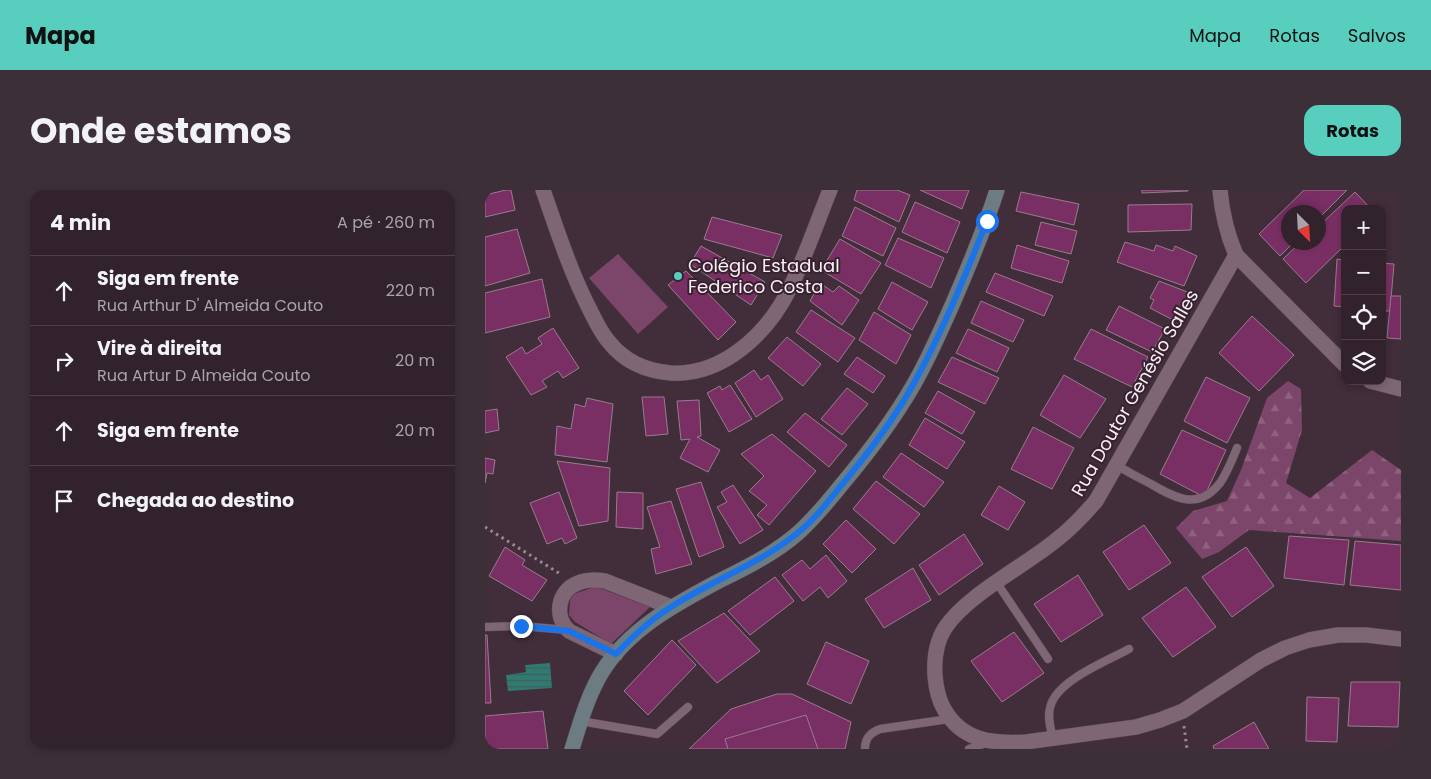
<!DOCTYPE html>
<html lang="pt">
<head>
<meta charset="utf-8">
<style>
	body { margin:0; font-family:Poppins,sans-serif; background:#3d2f38; color:#f1f3f6 }
	.controls { position:absolute; right:15px; top:15px; display:grid; overflow:hidden; border-radius:10px; box-shadow:0 2px 8px #0003 }
	.controls button { width:45px; height:45px; display:grid; place-items:center; padding:0; border:0; border-bottom:1px solid #4d3f48; background:#32222c; color:#f1f3f6; font:25px sans-serif }
	.compass { position:absolute; left:796px; top:15px; width:45px; height:45px; border-radius:50%; background:#32222c; box-shadow:0 2px 8px #0003; rotate:156deg }
	.stop { position:absolute; width:15px; height:15px; margin:-11px; border:4px solid #1a73e8; border-radius:50%; background:#fff }
	.stop.end { background:#1a73e8; border-color:#fff; box-shadow:0 1px 5px #0008 }
	.list { margin:0; padding:0; list-style:none }
	h2 { display:flex; justify-content:space-between; align-items:center; height:65px; margin:0; padding:0 20px; font-size:21px }
	h2 small { font-size:16px; font-weight:400; color:#a8a4a9 }
	.list li { display:grid; grid-template-columns:32px 1fr auto; gap:15px; align-items:center; box-sizing:border-box; height:70px; padding:0 20px; border-top:1px solid #4d3f48 }
	.list b { display:block; font-size:19px; white-space:nowrap }
	.list p { margin:0; font-size:16px; white-space:nowrap; color:#a8a4a9 }
	.list em { font-size:16px; font-style:normal; color:#a8a4a9 }
	.icon { flex:none; width:28px; height:28px; fill:none; stroke:currentColor; stroke-width:2; stroke-linecap:round; stroke-linejoin:round }
	.map { position:relative; flex:none; width:916px; height:559px; overflow:hidden; border-radius:15px }
	header { display:flex; align-items:center; gap:30px; box-sizing:border-box; height:70px; padding:0 25px; background:#58cebf; color:#111 }
	header strong { font-size:24px }
	nav { display:flex; gap:28px; margin-inline-start:auto; font-size:18px }
	.intro { display:flex; align-items:center; justify-content:space-between; box-sizing:border-box; height:120px; padding:0 30px }
	h1 { margin:0; font-size:35px }
	.button { padding:12px 22px; border-radius:15px; background:#58cebf; color:#111; font-size:18px; font-weight:700 }
	main { display:flex; gap:30px; padding:0 30px }
	aside { flex:1; background:#32222c; border-radius:15px; box-shadow:0 2px 8px #0003 }
	.map>svg:first-child { display:block }
	.forest { fill:url(#forest-firs) }
	.park { fill:#7b4669 }
	.water { fill:url(#water-rules) }
	.building { fill:#7a2f64; stroke:#967d8c }
	.lines { fill:none; stroke-linecap:round; stroke-linejoin:round }
	.lane-casing { stroke:#5a4954; stroke-width:9 }
	.street-casing { stroke:#5a4954; stroke-width:16 }
	.secondary-casing { stroke:#5a4954; stroke-width:16 }
	.path { stroke:#9a8994; stroke-width:3; stroke-dasharray:2.5 4; stroke-linecap:butt }
	.lane { stroke:#7e6675; stroke-width:8 }
	.street { stroke:#7e6675; stroke-width:15 }
	.secondary { stroke:#6c7c82; stroke-width:15 }
	.route { stroke:#1a73e8; stroke-width:6 }
	.poi-dot { fill:#58cebf; stroke:#372330; stroke-width:2 }
	.labels { text-anchor:middle; stroke-width:4; stroke-linejoin:round; paint-order:stroke }
	.poi-label { font-size:18px; fill:#faedf5; stroke:#372330; text-anchor:start }
	.street-label { font-size:18px; fill:#faedf5; stroke:#372330 }
</style>
</head>
<body>
<header>
<strong>Mapa</strong>
<nav><a>Mapa</a><a>Rotas</a><a>Salvos</a></nav>
</header>
<div class="intro"><h1>Onde estamos</h1><a class="button">Rotas</a></div>
<main>
<aside>
<h2>4 min<small>A pé · 260 m</small></h2>
<ul class="list">
<li><svg class="icon" aria-label="ahead" viewBox="0 0 24 24"><path d="M12 20V5M6 11l6-6 6 6"/></svg><div><b>Siga em frente</b><p>Rua Arthur D' Almeida Couto</p></div><em>220 m</em></li>
<li><svg class="icon" aria-label="right" viewBox="0 0 24 24"><path d="M7 20v-9h11M14 6l5 5-5 5"/></svg><div><b>Vire à direita</b><p>Rua Artur D Almeida Couto</p></div><em>20 m</em></li>
<li><svg class="icon" aria-label="ahead" viewBox="0 0 24 24"><path d="M12 20V5M6 11l6-6 6 6"/></svg><div><b>Siga em frente</b></div><em>20 m</em></li>
<li><svg class="icon" aria-label="arrive" viewBox="0 0 24 24"><path d="M6 21V4h12l-3 4 3 4H6"/></svg><div><b>Chegada ao destino</b></div></li>
</ul>
</aside>
<div class="map">
<svg width="916" height="559" viewBox="0 0 916 559">
	<defs>
		<pattern id="forest-firs" width="22" height="20" patternUnits="userSpaceOnUse" patternTransform="scale(1.25)"><rect width="22" height="20" fill="#7b4669"/><path d="M5 1l3.5 6h-7zM16 11l3.5 6h-7z" fill="#8f617f"/></pattern>
		<pattern id="water-rules" width="6" height="5" patternUnits="userSpaceOnUse" patternTransform="scale(1.25)"><rect width="6" height="5" fill="#307a71"/><path d="M0 2.5h6" fill="none" stroke="#3e605e"/></pattern>
	</defs>
	<rect width="100%" height="100%" fill="#422d3a"/>
	<!-- forest -->
	<polygon class="forest" points="803,191 816,199 817,240 801,293 825,308 887,260 916,280 916,351 764,340 734,362 717,369 691,338 708,321 742,311 756,280 782,208"/>
	<!-- park -->
	<g class="park">
		<polygon points="133,64 183,117 153,144 104,88"/>
		<polygon points="106,398 115,398 165,417 126,454 90,432 84,425 85,410 89,404"/>
	</g>
	<!-- water -->
	<polygon class="water" points="65,473 67,498 23,501 21,485 41,482 40,475"/>
	<!-- building -->
	<g class="building">
		<polygon points="21,0 26,0 30,20 0,27 0,5"/>
		<polygon points="372,0 412,0 425,5 414,32 369,10"/>
		<polygon points="435,0 484,0 477,19"/>
		<polygon points="657,0 703,0 703,1 657,3"/>
		<polygon points="819,0 862,0 834,28 834,22 804,22 804,52 809,52 795,66 774,44"/>
		<polygon points="536,2 594,14 589,35 531,21"/>
		<polygon points="870,2 886,19 860,19 860,55 821,93 798,69 816,52 834,52 834,36"/>
		<polygon points="430,12 475,32 462,63 417,42"/>
		<polygon points="707,14 706,40 643,42 643,15"/>
		<polygon points="370,17 411,38 398,66 357,46"/>
		<polygon points="227,27 297,45 288,68 219,49"/>
		<polygon points="556,32 592,41 586,64 550,55"/>
		<polygon points="32,39 45,83 0,96 0,47"/>
		<polygon points="413,48 459,68 446,98 400,75"/>
		<polygon points="355,49 396,73 376,104 336,80"/>
		<polygon points="640,52 669,61 671,55 688,61 690,56 712,66 699,96 632,72"/>
		<polygon points="532,55 584,71 577,93 526,78"/>
		<polygon points="216,56 280,92 266,115 205,74"/>
		<polygon points="852,69 860,70 860,117 849,116"/>
		<polygon points="897,73 909,74 905,121 897,121"/>
		<polygon points="201,81 251,132 233,150 183,95"/>
		<polygon points="510,83 568,106 559,126 501,102"/>
		<polygon points="57,89 65,127 0,143 0,103"/>
		<polygon points="674,91 705,103 690,131 665,118 669,110 665,108"/>
		<polygon points="407,92 443,112 427,140 393,119"/>
		<polygon points="335,93 348,102 354,96 374,110 357,135 325,111"/>
		<polygon points="906,106 916,106 916,149 902,148"/>
		<polygon points="496,111 539,130 528,152 486,133"/>
		<polygon points="634,116 680,139 667,162 621,140"/>
		<polygon points="326,120 370,148 353,172 311,142"/>
		<polygon points="389,122 426,145 411,174 374,150"/>
		<polygon points="767,126 809,165 774,201 734,163"/>
		<polygon points="68,138 94,178 78,188 73,181 57,191 62,197 46,205 21,167 37,157 41,164 57,154 53,148"/>
		<polygon points="483,139 524,158 512,182 471,163"/>
		<polygon points="606,139 663,167 647,197 589,169"/>
		<polygon points="302,147 336,174 318,196 283,168"/>
		<polygon points="372,167 400,186 388,203 359,184"/>
		<polygon points="467,167 514,188 500,214 453,192"/>
		<polygon points="269,180 276,190 283,185 298,209 271,227 250,193"/>
		<polygon points="579,185 621,209 595,248 555,225"/>
		<polygon points="721,187 765,208 742,253 699,231"/>
		<polygon points="245,195 267,229 244,242 222,203 235,196 237,200"/>
		<polygon points="362,198 383,214 357,245 336,229"/>
		<polygon points="453,201 490,222 477,244 440,223"/>
		<polygon points="157,207 179,207 183,244 161,246"/>
		<polygon points="102,208 128,214 122,272 70,265 72,236 86,239 90,214 100,217"/>
		<polygon points="214,210 216,246 212,247 235,260 223,282 195,268 205,249 196,250 192,211"/>
		<polygon points="12,219 14,240 0,243 0,221"/>
		<polygon points="320,223 362,255 344,277 302,242"/>
		<polygon points="440,228 480,252 462,279 424,255"/>
		<polygon points="548,237 589,258 567,299 526,279"/>
		<polygon points="697,240 741,260 719,307 675,284"/>
		<polygon points="287,244 331,281 284,335 272,325 282,315 264,301 279,286 256,264"/>
		<polygon points="416,263 459,292 439,317 398,287"/>
		<polygon points="0,268 10,270 8,284 2,283 0,293"/>
		<polygon points="72,271 125,278 123,331 94,336"/>
		<polygon points="391,291 435,324 409,354 368,319"/>
		<polygon points="216,292 239,357 214,367 191,299"/>
		<polygon points="248,295 278,340 255,354 232,317 242,312 236,302"/>
		<polygon points="514,296 540,312 523,340 496,325"/>
		<polygon points="74,302 92,348 80,354 77,348 62,354 45,313"/>
		<polygon points="132,302 158,303 158,339 131,337"/>
		<polygon points="186,311 207,374 171,384 166,359 175,357 162,317"/>
		<polygon points="361,330 391,359 367,383 338,354"/>
		<polygon points="659,335 686,373 644,400 618,362"/>
		<polygon points="479,344 498,374 454,405 434,375"/>
		<polygon points="804,346 864,350 859,395 799,388"/>
		<polygon points="870,351 916,355 916,400 865,395"/>
		<polygon points="20,357 40,370 37,375 62,390 47,411 4,386"/>
		<polygon points="761,357 789,396 747,427 717,387"/>
		<polygon points="341,365 362,391 343,408 335,397 318,411 297,385 317,370 325,379"/>
		<polygon points="428,378 446,410 399,438 380,409"/>
		<polygon points="593,385 618,425 576,452 549,414"/>
		<polygon points="290,387 309,411 265,445 243,421"/>
		<polygon points="701,397 731,437 688,467 657,428"/>
		<polygon points="239,423 275,461 232,493 193,451"/>
		<polygon points="529,442 559,483 517,512 486,471"/>
		<polygon points="0,445 2,445 6,513 0,513"/>
		<polygon points="187,450 211,475 163,525 139,501"/>
		<polygon points="341,452 384,471 366,514 322,494"/>
		<polygon points="866,492 915,492 913,537 863,536"/>
		<polygon points="292,504 307,504 366,532 360,559 204,559 246,519"/>
		<polygon points="822,507 854,508 852,552 821,551"/>
		<polygon points="58,521 63,559 0,559 0,526"/>
		<polygon points="321,525 333,559 243,559 240,549"/>
		<polygon points="769,532 784,559 729,559 728,556"/>
	</g>
	<g class="lines">
		<defs>
			<g id="lane">
				<path d="M631,275C643,282 654,288 666,294C690,308 713,321 735,293C742,283 747,270 752,258"/>
				<polyline points="512,393 563,469"/>
				<polyline points="0,437 36,436 83,440"/>
				<polyline points="95,531 172,544 203,517"/>
				<path d="M568,549C566,539 562,528 565,518C570,491 622,471 644,459"/>
				<path d="M380,559C380,548 385,543 395,539L464,529"/>
				<polyline points="484,559 501,553"/>
			</g>
			<g id="street">
				<path d="M58,0C72,40 85,81 105,120C110,130 116,143 124,152C139,171 161,181 186,183C238,186 283,143 305,98C320,68 332,32 345,0"/>
				<path d="M735,0C737,23 742,44 751,65L860,175"/>
				<path d="M751,65L611,311C598,326 586,339 570,351C538,377 482,405 460,438C451,452 449,470 450,486C451,497 453,509 459,519C477,551 507,554 541,552L651,537L675,530L698,521L776,470L800,458L824,450L853,445H881L916,449"/>
				<polyline points="885,191 916,199"/>
				<path d="M131,464L84,441C69,427 72,401 93,393C102,389 111,390 120,391L186,417"/>
			</g>
			<path id="secondary" d="M87,559C95,533 103,505 117,482C144,439 189,415 232,392C260,378 289,364 313,343C330,328 344,310 358,293C384,262 409,229 429,194C444,168 456,140 468,113C484,76 500,38 512,0"/>
		</defs>
		<!-- lane casing -->
		<use href="#lane" class="lane-casing"/>
		<!-- street casing -->
		<use href="#street" class="street-casing"/>
		<!-- secondary casing -->
		<use href="#secondary" class="secondary-casing"/>
		<!-- path -->
		<g class="path">
			<polyline points="0,337 77,385"/>
			<polyline points="699,536 702,559"/>
		</g>
		<!-- lane -->
		<use href="#lane" class="lane"/>
		<!-- street -->
		<use href="#street" class="street"/>
		<!-- secondary -->
		<use href="#secondary" class="secondary"/>
	</g>
	<g class="lines">
		<!-- route -->
		<path class="route" d="M36,436L84,441L131,464C148,446 165,430 186,417C226,391 272,375 310,345C329,331 344,310 359,292C385,261 410,228 429,193C458,141 480,86 502,31"/>
	</g>
	<!-- markers -->
	<circle class="poi-dot" cx="193" cy="86" r="5"/>
	<g class="labels">
		<!-- poi labels -->
		<g class="poi-label">
			<text x="203" y="82">Colégio Estadual<tspan x="203" dy="21">Federico Costa</tspan></text>
		</g>
		<!-- street labels -->
		<g class="street-label">
			<text transform="translate(650 203) rotate(-60)" y="6">Rua Doutor Genésio Salles</text>
		</g>
	</g>
</svg>
<div class="controls">
<button>+</button>
<button>−</button>
<button><svg class="icon" aria-label="locate" viewBox="0 0 24 24"><circle cx="12" cy="12" r="6"/><path d="M12 2v4M12 18v4M2 12h4M18 12h4"/></svg></button>
<button><svg class="icon" aria-label="layers" viewBox="0 0 24 24"><path d="M12 4l9 5-9 5-9-5zM3 14l9 5 9-5"/></svg></button>
</div>
<svg class="compass" viewBox="-18 -18 36 36"><path d="M0-13l5 13h-10z" fill="#e53935"/><path d="M0 13l5-13h-10z" fill="#a8a4a9"/></svg>
<div class="stop" style="left:502px;top:31px"></div>
<div class="stop end" style="left:36px;top:436px"></div>
</div>
</main>
</body>
</html>
